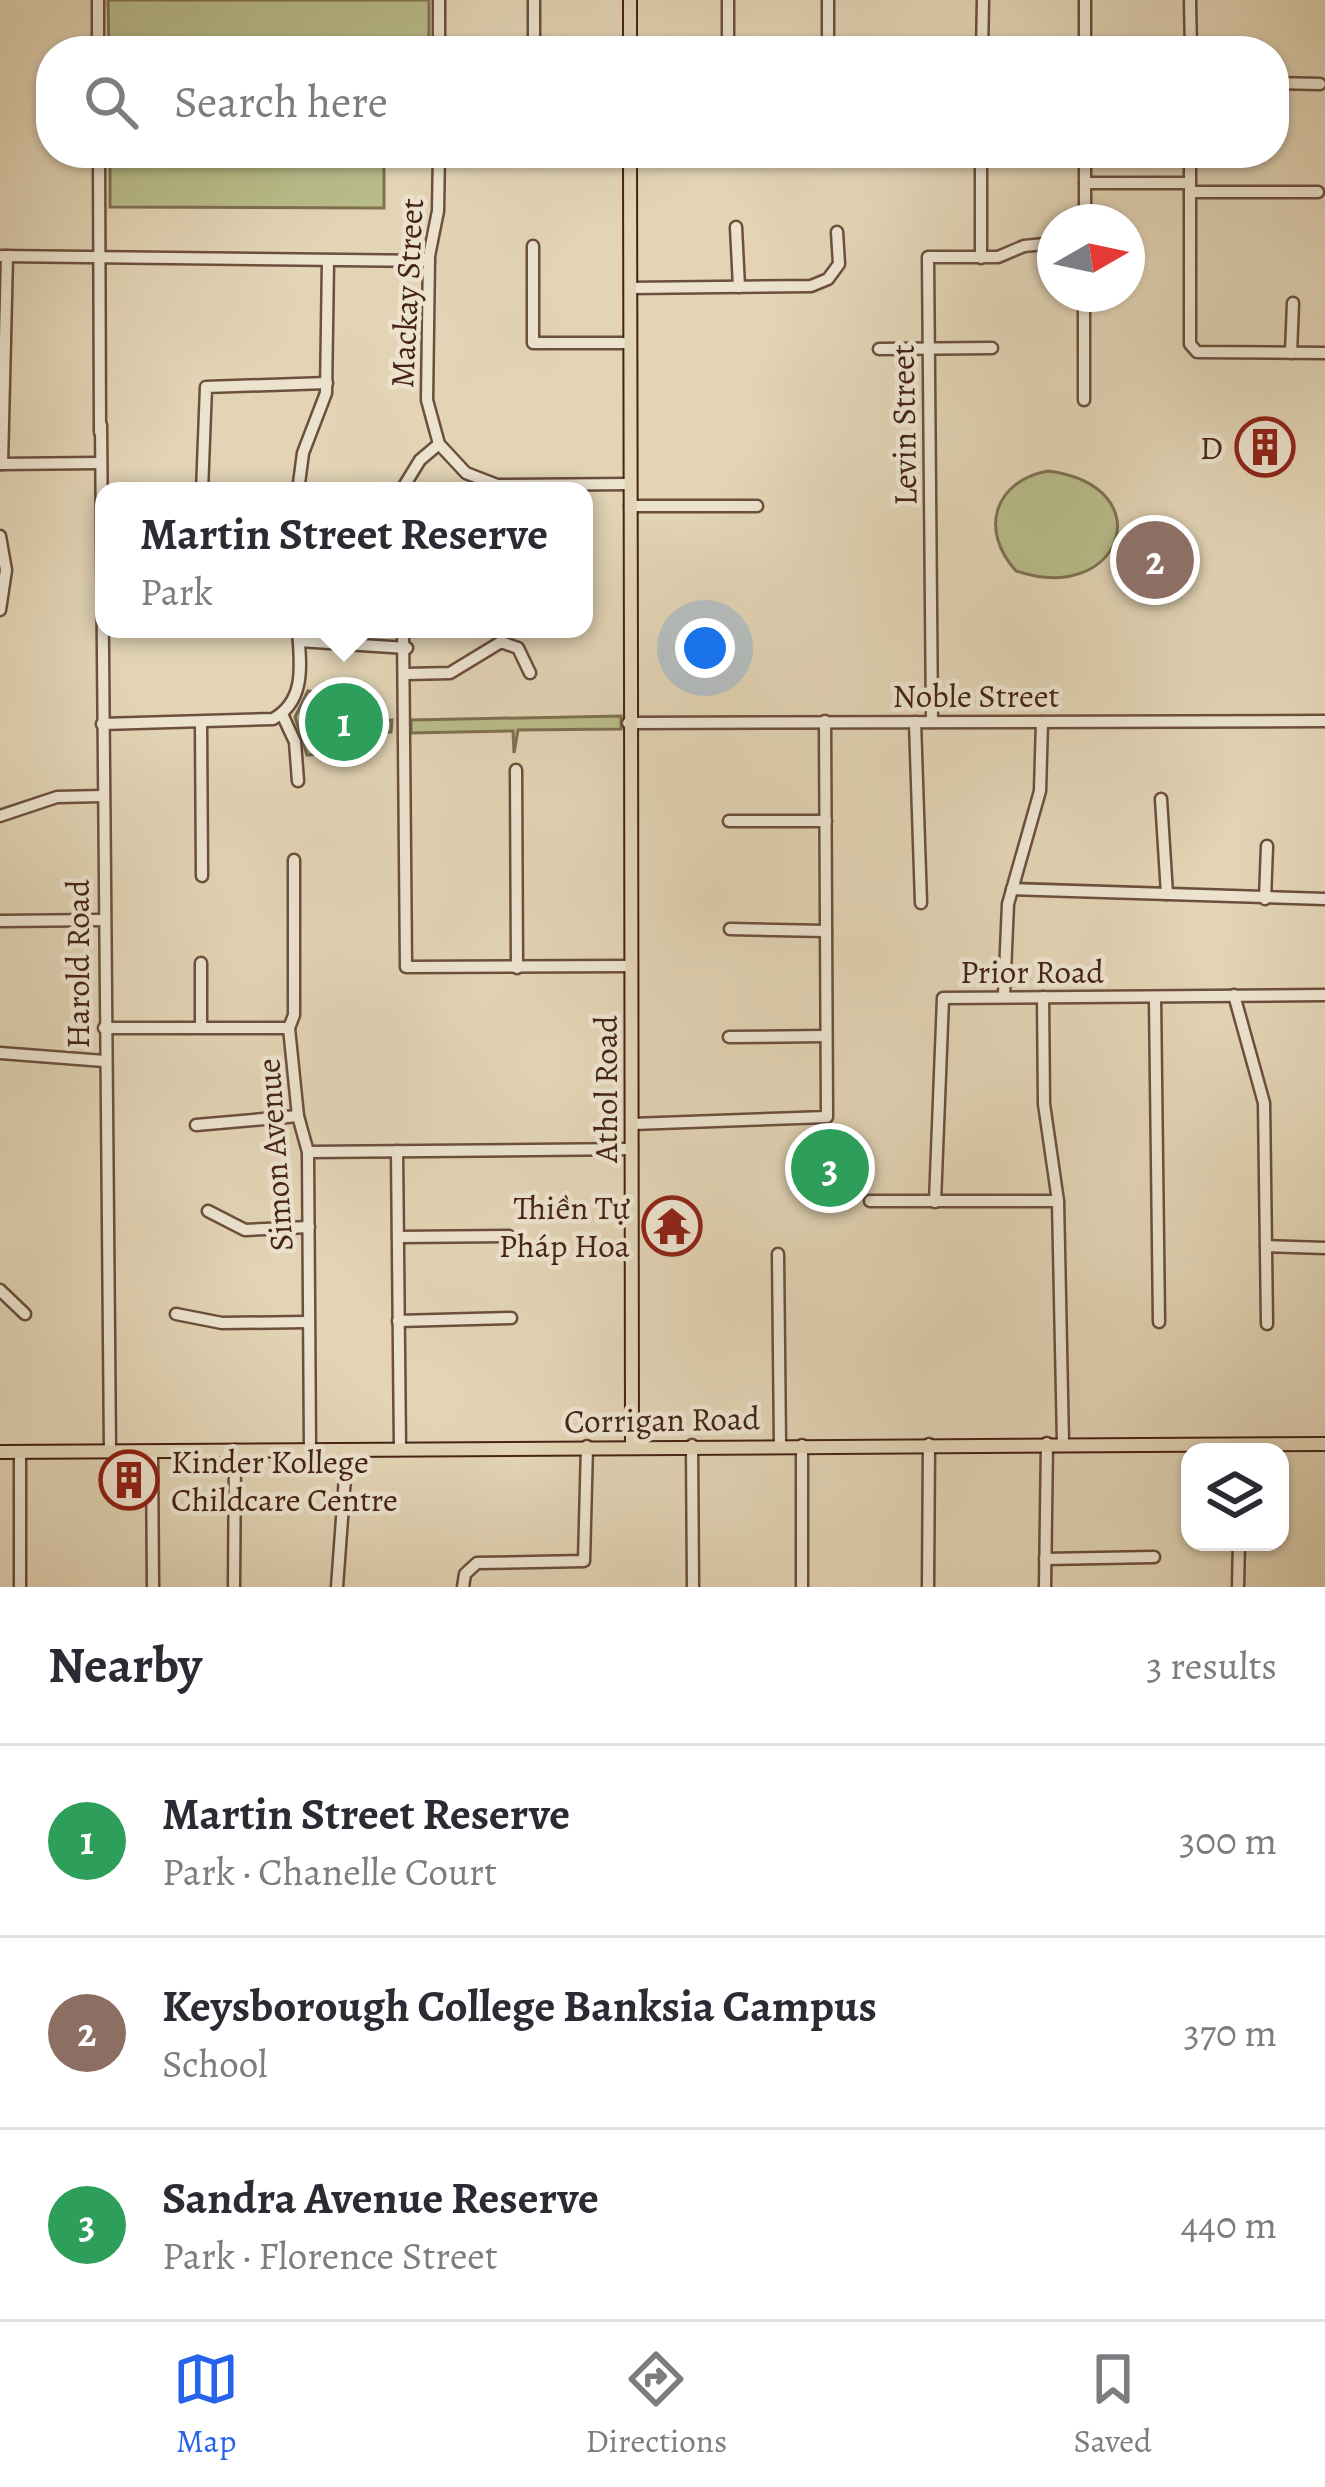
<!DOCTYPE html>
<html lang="en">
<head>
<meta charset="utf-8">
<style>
	body { margin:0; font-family:Alegreya,serif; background:#f2f2f3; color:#2b2b33 }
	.controls { position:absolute; right:36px; bottom:36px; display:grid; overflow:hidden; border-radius:24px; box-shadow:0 3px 9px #0004 }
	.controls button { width:108px; height:108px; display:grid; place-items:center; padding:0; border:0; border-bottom:3px solid #e1e1e2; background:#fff; color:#2b2b33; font:60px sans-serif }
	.compass { position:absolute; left:1037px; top:204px; width:108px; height:108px; border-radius:50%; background:#fff; box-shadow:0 3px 9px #0004; rotate:81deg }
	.you { position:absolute; left:705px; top:648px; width:42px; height:42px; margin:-30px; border:9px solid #fff; border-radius:50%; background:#1a73e8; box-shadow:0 0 0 18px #1a73e833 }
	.badge { display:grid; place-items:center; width:78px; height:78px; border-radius:50%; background:#2563eb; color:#fff; font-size:39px; font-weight:700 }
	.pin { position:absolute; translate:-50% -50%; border:6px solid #fff; box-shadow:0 3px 12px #0006 }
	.popup { position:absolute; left:95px; top:482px; width:498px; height:156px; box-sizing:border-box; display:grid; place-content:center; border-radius:24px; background:#fff; filter:drop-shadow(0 3px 9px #0005); font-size:39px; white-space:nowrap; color:#7c7c81 }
	.popup b { font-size:45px; color:#2b2b33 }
	.popup::after { content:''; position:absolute; left:50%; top:100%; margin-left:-24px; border:24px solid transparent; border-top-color:#fff }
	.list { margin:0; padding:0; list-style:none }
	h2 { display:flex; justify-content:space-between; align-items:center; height:156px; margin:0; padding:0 48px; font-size:51px }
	h2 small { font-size:39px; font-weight:400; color:#7c7c81 }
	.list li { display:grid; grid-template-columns:78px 1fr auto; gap:36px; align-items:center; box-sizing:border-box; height:192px; padding:0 48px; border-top:3px solid #e1e1e2 }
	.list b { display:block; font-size:45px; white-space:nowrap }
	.list p { margin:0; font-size:39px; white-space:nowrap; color:#7c7c81 }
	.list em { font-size:39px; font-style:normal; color:#7c7c81 }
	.icon { flex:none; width:66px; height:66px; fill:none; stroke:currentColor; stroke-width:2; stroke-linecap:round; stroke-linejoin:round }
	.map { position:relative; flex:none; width:1325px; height:1587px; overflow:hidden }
	.search { position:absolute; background:#fff; box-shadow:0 3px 9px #0004; left:36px; right:36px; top:36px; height:132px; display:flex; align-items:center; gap:30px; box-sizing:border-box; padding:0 42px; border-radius:48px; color:#7c7c81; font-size:45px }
	.sheet { height:732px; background:#fff }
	nav { display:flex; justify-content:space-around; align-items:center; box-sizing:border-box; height:168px; border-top:3px solid #e1e1e2; background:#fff; font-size:33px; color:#7c7c81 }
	nav a { display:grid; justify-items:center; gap:6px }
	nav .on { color:#2563eb }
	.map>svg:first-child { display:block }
	.green { fill:#b8bc8a; stroke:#7f7050; stroke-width:3 }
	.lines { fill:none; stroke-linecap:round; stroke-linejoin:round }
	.minor-casing { stroke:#6d4f3d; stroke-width:15 }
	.major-casing { stroke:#462315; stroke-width:16 }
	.minor { stroke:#ece3cf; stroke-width:10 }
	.major { stroke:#e2d4b5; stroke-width:12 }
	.labels { text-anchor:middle; stroke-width:9; stroke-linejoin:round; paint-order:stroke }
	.street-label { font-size:33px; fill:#462315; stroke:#ece3cf }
	.poi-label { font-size:33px; fill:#462315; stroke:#ece3cf; text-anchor:end }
</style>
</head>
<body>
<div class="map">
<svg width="1325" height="1587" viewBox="0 0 1325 1587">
	<rect width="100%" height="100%" fill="#e2d4b5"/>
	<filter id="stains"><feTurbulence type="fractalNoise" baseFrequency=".00167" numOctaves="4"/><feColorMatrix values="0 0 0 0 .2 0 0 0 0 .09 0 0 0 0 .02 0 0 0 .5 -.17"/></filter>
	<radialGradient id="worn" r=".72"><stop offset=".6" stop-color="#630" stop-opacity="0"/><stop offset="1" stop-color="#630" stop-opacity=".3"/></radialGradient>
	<!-- green -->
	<g class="green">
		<polygon points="108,0 429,0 429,51 109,51"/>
		<polygon points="110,153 384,153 384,208 110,207"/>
		<path d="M1048,471C1164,486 1122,607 1016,571C979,530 994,481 1048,471Z"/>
		<polygon points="308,691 345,697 345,721 392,720 391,732 347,733 346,753 307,755 295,717"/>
		<polygon points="621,716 621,729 518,730 514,753 513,731 411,733 411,720"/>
		<polygon points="855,1157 855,1179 863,1189 859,1197 801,1195 806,1158"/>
	</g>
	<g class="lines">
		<defs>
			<g id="minor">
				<polyline points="98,0 98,51"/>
				<polyline points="728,0 728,51"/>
				<polyline points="828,0 828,51"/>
				<polyline points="1085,0 1085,51"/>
				<polyline points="1190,0 1191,51"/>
				<polyline points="439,51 439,0"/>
				<polyline points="534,51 534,0"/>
				<polyline points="982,51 983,0"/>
				<polyline points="1274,83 1320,84"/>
				<polyline points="99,153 100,432"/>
				<polyline points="439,153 438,211 429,256 427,400 439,444 466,473 497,485 630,484"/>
				<polyline points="1190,153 1190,344 1197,352 1325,353"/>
				<polyline points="909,157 981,156"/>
				<polyline points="1085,183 1190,183"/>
				<polyline points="1190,192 1318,192"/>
				<polyline points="1085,222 1085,153"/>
				<polyline points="736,227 739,287"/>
				<polyline points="533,246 533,343 630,343"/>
				<polyline points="0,256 429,261"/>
				<polyline points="981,258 981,153"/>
				<polyline points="630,288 811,286 828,279 839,264 837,232"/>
				<polyline points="879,349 992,348"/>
				<polyline points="1291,353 1293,303"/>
				<polyline points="1084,400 1084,294"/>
				<polyline points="101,425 110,1451"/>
				<polyline points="0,464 99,463"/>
				<polyline points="2,464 7,256"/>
				<polyline points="202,491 206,387 327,383"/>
				<polyline points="298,491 303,453 326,393 328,261"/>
				<polyline points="401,491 420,460 439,444"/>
				<polyline points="630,506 757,506"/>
				<polyline points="0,536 6,570 0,610"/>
				<polyline points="403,629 406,967 631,966"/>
				<polyline points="299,641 407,648"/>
				<polyline points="406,674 450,673 501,642 518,648 530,673"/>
				<polyline points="282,714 295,742 298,781"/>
				<polyline points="915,722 921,903"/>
				<polyline points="932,722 928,257 998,257 1024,246 1055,243"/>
				<polyline points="201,723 202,876"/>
				<polyline points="628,723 1325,721"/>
				<path d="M102,724L273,719C307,700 300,663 298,629"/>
				<polyline points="516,770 517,968"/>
				<polyline points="1161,799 1167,894"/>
				<polyline points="0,816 57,797 103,796"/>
				<polyline points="729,821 826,821"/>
				<polyline points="294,860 294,1015 289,1028 298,1116 308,1152 310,1449"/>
				<polyline points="1012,889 1325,899"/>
				<polyline points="1265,899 1267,846"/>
				<polyline points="0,921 103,920"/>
				<polyline points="730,929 826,931"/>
				<polyline points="1004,995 1008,904 1040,791 1042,722"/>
				<polyline points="1234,995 1264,1103 1267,1324"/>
				<polyline points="1043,997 1044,1104 1058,1201 1063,1443"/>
				<polyline points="1155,998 1159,1322"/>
				<polyline points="201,1026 201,963"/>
				<polyline points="104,1028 289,1028"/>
				<polyline points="729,1037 825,1036"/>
				<polyline points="0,1053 104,1061"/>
				<polyline points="632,1124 827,1117 825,721"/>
				<polyline points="196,1125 298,1116"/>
				<polyline points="397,1151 400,1449"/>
				<polyline points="308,1152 632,1149"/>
				<polyline points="870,1201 1058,1201"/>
				<polyline points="935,1202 943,998 1325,995"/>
				<polyline points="208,1211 245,1230 309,1227"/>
				<polyline points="398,1237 509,1236"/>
				<polyline points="1266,1246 1325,1248"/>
				<polyline points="778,1254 780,1445"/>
				<polyline points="0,1290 25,1314"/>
				<polyline points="176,1314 222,1323 308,1322"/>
				<polyline points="398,1321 511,1318"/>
				<polyline points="692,1445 693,1587"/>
				<polyline points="152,1451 153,1587"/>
				<polyline points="20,1452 20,1587"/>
				<polyline points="1045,1559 1154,1557"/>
				<polyline points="234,1587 235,1450"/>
				<polyline points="337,1587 347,1450"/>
				<polyline points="463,1587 465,1574 477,1563 584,1561 587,1446"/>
				<polyline points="802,1587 802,1445"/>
				<polyline points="928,1587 929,1444"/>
				<polyline points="1045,1587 1047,1443"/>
				<polyline points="1238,1587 1239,1542"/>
			</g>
			<g id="major">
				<polyline points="630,0 630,51"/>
				<polyline points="630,153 631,674"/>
				<polyline points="631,667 632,1445"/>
				<polyline points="0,1452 1325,1444"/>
			</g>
		</defs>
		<!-- minor casing -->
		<use href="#minor" class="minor-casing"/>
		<!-- major casing -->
		<use href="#major" class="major-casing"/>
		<!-- minor -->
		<use href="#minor" class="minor"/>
		<!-- major -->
		<use href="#major" class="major"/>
	</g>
	<!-- icons -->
	<defs>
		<symbol id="building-ring" viewBox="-11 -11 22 22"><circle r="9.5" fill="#ece3cf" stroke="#8f2418" stroke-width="1.5"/><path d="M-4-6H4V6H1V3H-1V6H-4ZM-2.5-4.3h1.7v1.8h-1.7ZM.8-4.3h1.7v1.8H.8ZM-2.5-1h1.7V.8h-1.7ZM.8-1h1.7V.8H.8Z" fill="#8f2418"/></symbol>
		<symbol id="temple-ring" viewBox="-11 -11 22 22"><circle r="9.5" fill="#ece3cf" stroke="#8f2418" stroke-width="1.5"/><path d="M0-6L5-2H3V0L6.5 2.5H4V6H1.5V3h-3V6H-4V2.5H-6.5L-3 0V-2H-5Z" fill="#8f2418"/></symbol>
	</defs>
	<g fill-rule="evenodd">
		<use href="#building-ring" x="1232" y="414" width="66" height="66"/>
		<use href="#temple-ring" x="639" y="1193" width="66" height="66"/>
		<use href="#building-ring" x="96" y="1447" width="66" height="66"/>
	</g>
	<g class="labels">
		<!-- street labels -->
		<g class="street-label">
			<text transform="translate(406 293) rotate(-87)" y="12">Mackay Street</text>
			<text transform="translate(903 425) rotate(-91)" y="12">Levin Street</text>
			<text x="976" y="707">Noble Street</text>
			<text transform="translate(77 964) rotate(-90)" y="12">Harold Road</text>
			<text x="1032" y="983">Prior Road</text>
			<text transform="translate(605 1089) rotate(-90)" y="12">Athol Road</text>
			<text transform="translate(274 1155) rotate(-94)" y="12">Simon Avenue</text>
			<text transform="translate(662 1419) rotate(-1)" y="12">Corrigan Road</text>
		</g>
		<!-- poi labels -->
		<g class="poi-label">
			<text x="1223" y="459">D</text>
			<text x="630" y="1219">Thiền Tự<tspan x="630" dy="38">Pháp Hoa</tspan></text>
			<text x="171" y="1473" text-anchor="start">Kinder Kollege<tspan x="171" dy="38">Childcare Centre</tspan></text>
		</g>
	</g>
	<rect width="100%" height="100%" filter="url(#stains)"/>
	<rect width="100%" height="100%" fill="url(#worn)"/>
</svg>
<div class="controls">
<button><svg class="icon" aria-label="layers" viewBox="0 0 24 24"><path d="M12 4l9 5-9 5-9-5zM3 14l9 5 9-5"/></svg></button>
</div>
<svg class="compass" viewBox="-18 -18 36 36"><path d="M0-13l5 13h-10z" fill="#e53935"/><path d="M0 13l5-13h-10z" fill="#7c7c81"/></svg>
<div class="you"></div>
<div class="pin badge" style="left:344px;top:722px;background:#2e9e5b">1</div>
<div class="popup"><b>Martin Street Reserve</b>Park</div>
<div class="pin badge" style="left:1155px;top:560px;background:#8d6e63">2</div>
<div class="pin badge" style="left:830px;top:1168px;background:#2e9e5b">3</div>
<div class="search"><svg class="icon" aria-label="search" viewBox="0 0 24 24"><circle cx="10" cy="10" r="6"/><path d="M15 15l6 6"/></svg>Search here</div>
</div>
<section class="sheet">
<h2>Nearby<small>3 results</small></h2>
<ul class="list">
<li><span class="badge" style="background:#2e9e5b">1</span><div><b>Martin Street Reserve</b><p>Park · Chanelle Court</p></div><em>300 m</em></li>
<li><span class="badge" style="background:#8d6e63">2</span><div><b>Keysborough College Banksia Campus</b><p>School</p></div><em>370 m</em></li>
<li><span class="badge" style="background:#2e9e5b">3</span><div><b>Sandra Avenue Reserve</b><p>Park · Florence Street</p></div><em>440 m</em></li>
</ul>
</section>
<nav>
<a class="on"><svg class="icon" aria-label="map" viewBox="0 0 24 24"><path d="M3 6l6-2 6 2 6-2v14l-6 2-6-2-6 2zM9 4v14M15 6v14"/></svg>Map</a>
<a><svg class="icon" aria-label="directions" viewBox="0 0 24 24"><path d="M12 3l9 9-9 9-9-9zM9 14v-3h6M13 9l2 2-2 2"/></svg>Directions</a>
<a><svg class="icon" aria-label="saved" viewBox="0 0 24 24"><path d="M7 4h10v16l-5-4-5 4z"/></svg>Saved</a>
</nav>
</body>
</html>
